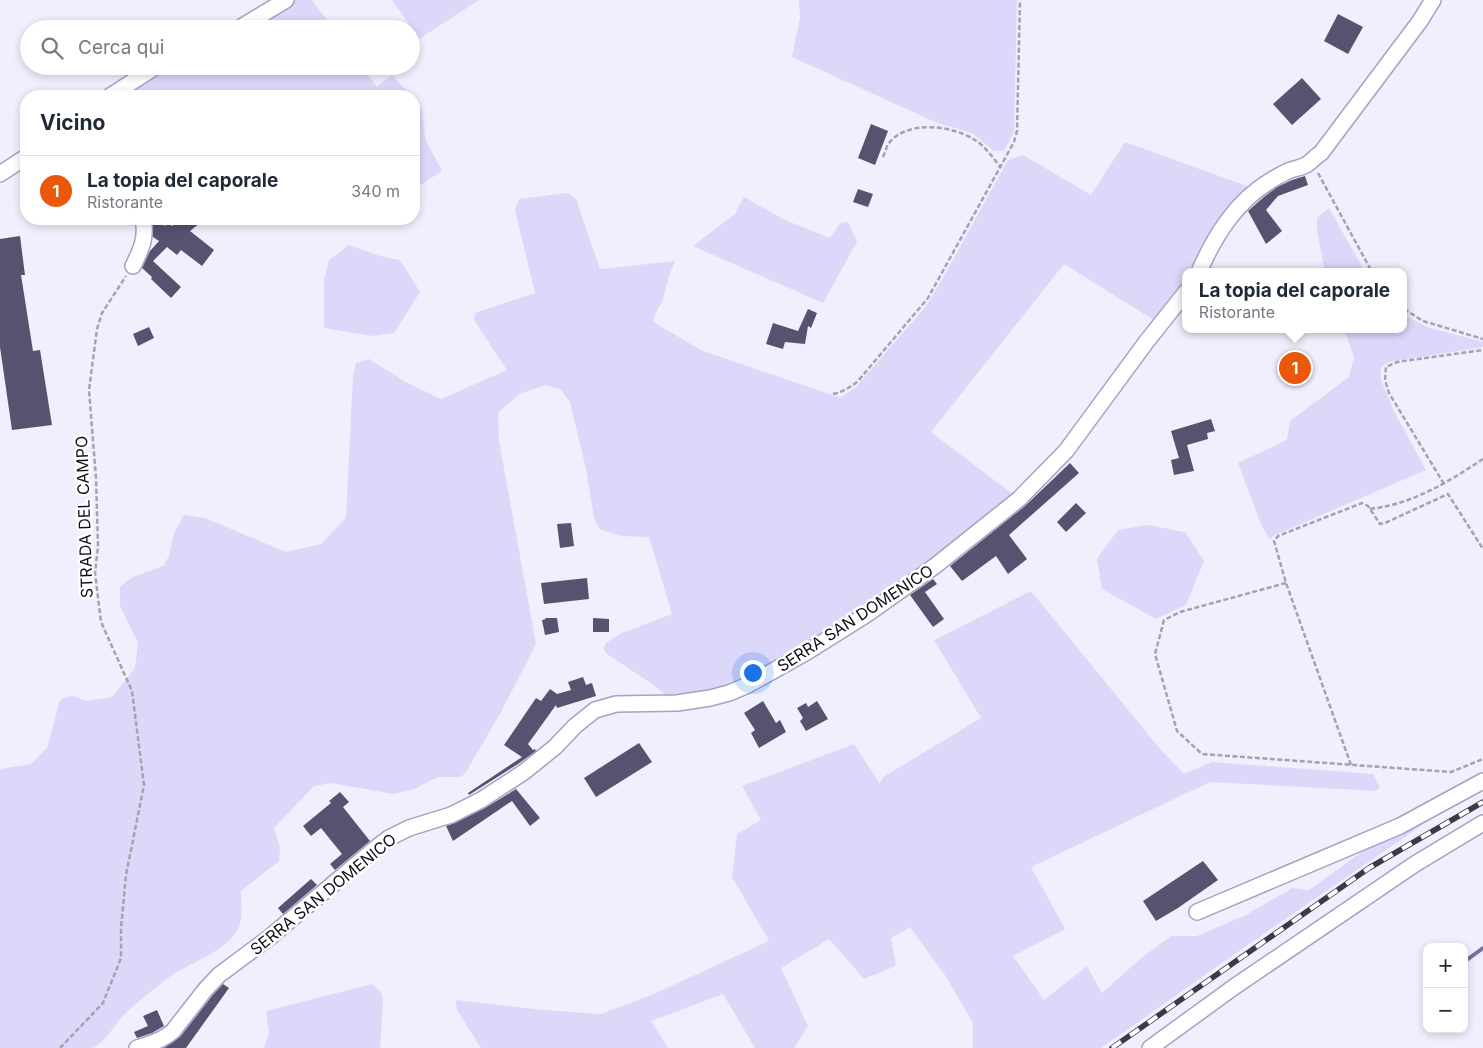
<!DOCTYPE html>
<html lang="it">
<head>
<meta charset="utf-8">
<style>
	body { margin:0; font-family:Inter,sans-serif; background:#f2f2f3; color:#1f2937 }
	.controls { position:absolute; right:15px; bottom:15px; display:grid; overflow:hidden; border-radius:10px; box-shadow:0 2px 8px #0003 }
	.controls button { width:45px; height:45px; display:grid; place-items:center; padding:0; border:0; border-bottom:1px solid #e0e1e3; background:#fff; color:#1f2937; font:25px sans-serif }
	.you { position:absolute; left:752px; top:672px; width:18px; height:18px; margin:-12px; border:4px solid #fff; border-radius:50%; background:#1a73e8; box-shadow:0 0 0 8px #1a73e833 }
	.badge { display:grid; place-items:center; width:32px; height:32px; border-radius:50%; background:#ea580c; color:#fff; font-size:16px; font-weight:700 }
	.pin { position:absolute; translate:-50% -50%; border:2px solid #fff; box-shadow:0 1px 5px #0006 }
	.popup { position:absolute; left:1182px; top:268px; width:225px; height:65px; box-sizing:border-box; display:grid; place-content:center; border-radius:10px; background:#fff; filter:drop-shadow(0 1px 4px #0005); font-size:16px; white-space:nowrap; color:#747a83 }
	.popup b { font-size:19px; color:#1f2937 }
	.popup::after { content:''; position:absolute; left:50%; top:100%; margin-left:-10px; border:10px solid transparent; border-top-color:#fff }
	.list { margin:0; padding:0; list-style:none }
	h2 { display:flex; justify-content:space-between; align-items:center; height:65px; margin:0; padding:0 20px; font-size:21px }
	h2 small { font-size:16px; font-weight:400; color:#747a83 }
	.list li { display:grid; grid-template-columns:32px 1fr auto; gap:15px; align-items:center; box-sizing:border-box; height:70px; padding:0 20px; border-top:1px solid #e0e1e3 }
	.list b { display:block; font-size:19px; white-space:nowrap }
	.list p { margin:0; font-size:16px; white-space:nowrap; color:#747a83 }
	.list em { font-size:16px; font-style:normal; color:#747a83 }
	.icon { flex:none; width:28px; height:28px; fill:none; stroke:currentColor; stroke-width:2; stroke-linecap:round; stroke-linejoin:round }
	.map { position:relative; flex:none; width:1483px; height:1048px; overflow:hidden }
	.search { position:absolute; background:#fff; box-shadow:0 2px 8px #0003; left:20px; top:20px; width:400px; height:55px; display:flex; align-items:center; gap:12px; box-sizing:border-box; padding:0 18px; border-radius:28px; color:#747a83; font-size:19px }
	.panel { position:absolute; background:#fff; box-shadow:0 2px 8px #0003; left:20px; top:90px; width:400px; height:135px; border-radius:20px }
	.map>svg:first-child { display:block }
	.green { fill:#dbd8fa }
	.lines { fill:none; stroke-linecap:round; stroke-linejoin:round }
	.stream { stroke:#7872a1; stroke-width:4 }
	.building { fill:#565270 }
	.minor-casing { stroke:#a4a1c2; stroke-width:18 }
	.path { stroke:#a3a2af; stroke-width:2.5; stroke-dasharray:5 2.5; stroke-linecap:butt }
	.minor { stroke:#fff; stroke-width:15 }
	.rail-casing { stroke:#3b3a46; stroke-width:5.5 }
	.rail { stroke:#fff; stroke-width:4; stroke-dasharray:11; stroke-linecap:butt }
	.labels { text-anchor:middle; stroke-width:5; stroke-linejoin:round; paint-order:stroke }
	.street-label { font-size:16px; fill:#0e0d18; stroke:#fff }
</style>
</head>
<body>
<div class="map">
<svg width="1483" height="1048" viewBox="0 0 1483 1048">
	<rect width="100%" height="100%" fill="#f0effd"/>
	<!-- green -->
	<g class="green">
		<polygon points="293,0 312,0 334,29 245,29 269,16"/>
		<polygon points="392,0 479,0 419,39"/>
		<polygon points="799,0 1017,0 1014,132 1004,151 994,151 972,133 935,122 792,57 800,17"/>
		<polygon points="169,66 362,66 377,87 392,75 411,96 121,96 158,71"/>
		<polygon points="414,100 422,110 425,139 442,171 414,189"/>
		<path d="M1125,142L1255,189L1195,272H1186V287L1157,322L1064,264L931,432L1019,499L935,566L748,685L677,703L649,682L607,654L604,650L606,643L622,633L672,614L649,537L621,536L599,529L594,518L586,469L570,402L561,390L546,385L519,394L498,413L499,441L536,644L501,712L466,772L461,777H438L412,790L393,794L331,783L314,786L274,828L280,847L279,861L241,891C241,904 244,922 236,932C221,955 186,963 164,981C151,992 135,1003 123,1016C113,1026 106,1043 92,1048H0V769L31,764L47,748L60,700L72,695L86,701L112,697L135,668L138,643L120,606V587L131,578L163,566L169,556L174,533L184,515L205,518L286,552L321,544L346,518L353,376L356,363L369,359L406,382L441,399L507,370L474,320L475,313L535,293L515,210L519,199L568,193L576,199L600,269L675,261L669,276L662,302L655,314L653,321L658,325L703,351L835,396L841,397L855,388L927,305L944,276L1008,160L1023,155L1091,195Z"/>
		<polygon points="744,197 785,220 830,238 840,223 848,222 857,242 823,303 693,246 735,214"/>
		<polygon points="1329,208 1365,272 1325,272 1317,230 1317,218"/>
		<polygon points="349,245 380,256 400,260 420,292 394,333 373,336 324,328 324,281 329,260"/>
		<polygon points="1404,315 1427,327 1483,342 1483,347 1389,362 1381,367 1381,380 1395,413 1426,470 1275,535 1270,539 1262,527 1238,463 1287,440 1290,421 1349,377 1354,357 1344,329 1404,329"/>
		<polygon points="1148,525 1185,532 1204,561 1186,605 1156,619 1102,589 1097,559 1118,530"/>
		<polygon points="1031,591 1160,749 1184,774 1212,762 1373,774 1380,787 1376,791 1210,782 1031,867 1065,929 1013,956 1044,1000 1087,966 1102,993 1140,959 1171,936 1197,936 1246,915 1292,888 1309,890 1366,849 1424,824 1275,926 1101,1048 973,1048 973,1023 945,975 910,927 891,938 896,966 864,979 829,939 781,968 808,1026 794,1048 755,1048 723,994 651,1021 668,1048 481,1048 457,1010 456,1000 543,1010 601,1014 654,994 769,941 732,877 737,834 761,820 742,786 854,744 880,784 883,777 981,718 934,640"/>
		<polygon points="372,984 381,992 383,1001 380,1048 264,1048 269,1033 266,1011"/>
	</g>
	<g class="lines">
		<!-- stream -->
		<polyline class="stream" points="1464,962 1483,948"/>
	</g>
	<!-- building -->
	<g class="building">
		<polygon points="1338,14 1363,27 1348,54 1324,41"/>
		<polygon points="1302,78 1321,99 1292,125 1273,104"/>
		<polygon points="871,124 888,131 875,165 858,158"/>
		<polygon points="1305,176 1308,185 1278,196 1266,210 1282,231 1266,244 1248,211 1264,197 1277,187 1292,180"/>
		<polygon points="858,189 873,194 868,207 853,202"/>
		<polygon points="181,219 205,219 190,231 214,250 202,266 181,250 177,255 167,247 153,261 181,287 171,298 151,279 152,277 142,268 150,251 159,241 153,237 153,224 156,220 165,226 168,222 172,226"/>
		<polygon points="20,236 25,275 21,275 33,351 40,350 52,425 12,430 0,347 0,239"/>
		<polygon points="808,309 817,313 811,328 808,326 805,344 785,342 783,349 766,344 773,323 798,331"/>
		<polygon points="149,327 154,338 138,346 133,334"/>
		<polygon points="1211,419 1215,431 1207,433 1208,439 1187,445 1194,471 1174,475 1171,460 1179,458 1171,431"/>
		<polygon points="1070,463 1079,473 1009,535 1027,559 1008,574 996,556 962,581 950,566 1025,506"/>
		<polygon points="1076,503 1086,513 1066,532 1057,522"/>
		<polygon points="571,523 574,546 560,548 557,524"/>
		<polygon points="587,578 589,599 544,604 541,583"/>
		<polygon points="933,579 937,584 925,592 944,619 933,627 910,595"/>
		<polygon points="545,618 557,618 559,632 545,635 542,620 546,619"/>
		<polygon points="593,618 609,619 609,632 593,632"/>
		<polygon points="583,677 586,685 592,683 596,696 557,708 556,705 528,744 533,750 535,749 536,751 518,764 469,795 468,793 522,757 504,745 536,698 541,701 550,689 557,694 571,690 568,682"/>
		<polygon points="763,701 776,723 780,720 786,732 759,748 751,733 755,730 744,713"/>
		<polygon points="817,701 828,719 806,731 800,721 803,718 797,708 806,703 808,707"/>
		<polygon points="639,743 652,762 596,797 584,778"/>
		<polygon points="516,789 540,818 530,826 512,801 453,841 446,826 455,823 485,808"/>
		<polygon points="340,792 349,802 343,807 370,841 335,870 330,864 342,854 321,828 311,836 303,826 331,803 329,801"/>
		<polygon points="1203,861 1218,880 1178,908 1156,921 1143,901"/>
		<polygon points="311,879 317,885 283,914 278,908"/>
		<polygon points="223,984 229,988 186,1048 164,1048 180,1037 212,996"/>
		<polygon points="157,1010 164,1026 152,1033 137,1038 134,1032 148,1026 143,1016"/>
	</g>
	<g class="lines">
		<defs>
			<g id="minor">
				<polyline points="238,29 286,0"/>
				<polyline points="110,96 157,66"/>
				<polyline points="0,174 26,157"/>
				<path d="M133,266C141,250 147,237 143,219"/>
				<path d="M1199,272C1215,235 1236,202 1270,181C1276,177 1282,174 1288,171C1293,169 1300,168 1306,165C1311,162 1316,156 1321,153L1420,21L1433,0"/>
				<polyline points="1197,912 1400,826 1483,781"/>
				<path d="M137,1048C150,1044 163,1040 173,1031L205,990L219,975L270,937L376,848L389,838L409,828L451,815L481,800L524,772L555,747L575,726L595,710L616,704L677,703L710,698L729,693L748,685L807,652L866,615L935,566L1019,499L1066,451L1147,341L1186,292"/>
				<polyline points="1150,1048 1234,987 1415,864 1483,823"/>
			</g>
		</defs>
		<!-- minor casing -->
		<use href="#minor" class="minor-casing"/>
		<!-- path -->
		<g class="path">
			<path d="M883,157C885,153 886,147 889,143C907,120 952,125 975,140C985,146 993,158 1001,168"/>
			<polyline points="1318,173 1372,272"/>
			<polyline points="1404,309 1423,321 1483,339"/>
			<path d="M833,394C843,392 849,388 858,381L928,298L1014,142L1017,131L1020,0"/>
			<polyline points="1444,484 1389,393 1385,380 1386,367 1397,362 1483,350"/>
			<path d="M1370,509C1413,504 1448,482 1483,459"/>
			<polyline points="1286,583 1180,612 1164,620 1155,654 1177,731 1202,754 1451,772 1483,759"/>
			<polyline points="1351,765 1286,583 1274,541 1278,536 1362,503 1368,506 1380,524 1385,523 1448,494 1483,549"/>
			<polyline points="60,1048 103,1003 121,958 121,928 126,875 144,785 132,691 101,622 95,573 98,546 96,478 89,390 97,329 102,313 126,276"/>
		</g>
		<!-- minor -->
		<use href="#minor" class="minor"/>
		<defs>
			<polyline id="rail" points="1112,1048 1369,868 1483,802"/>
		</defs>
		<!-- rail casing -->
		<use href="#rail" class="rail-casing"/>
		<!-- rail -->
		<use href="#rail" class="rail"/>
	</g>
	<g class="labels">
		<!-- street labels -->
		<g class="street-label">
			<text transform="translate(84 517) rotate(-92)" y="6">STRADA DEL CAMPO</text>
			<text transform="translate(855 618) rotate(-33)" y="6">SERRA SAN DOMENICO</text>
			<text transform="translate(323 894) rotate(-39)" y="6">SERRA SAN DOMENICO</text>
		</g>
	</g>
</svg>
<div class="controls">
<button>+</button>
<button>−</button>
</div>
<div class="you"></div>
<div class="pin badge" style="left:1295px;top:368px">1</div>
<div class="popup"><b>La topia del caporale</b>Ristorante</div>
<div class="search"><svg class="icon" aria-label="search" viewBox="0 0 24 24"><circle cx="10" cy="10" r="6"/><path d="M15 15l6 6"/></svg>Cerca qui</div>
<section class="panel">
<h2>Vicino<small></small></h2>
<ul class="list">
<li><span class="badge">1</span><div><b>La topia del caporale</b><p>Ristorante</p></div><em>340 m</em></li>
</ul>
</section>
</div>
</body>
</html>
